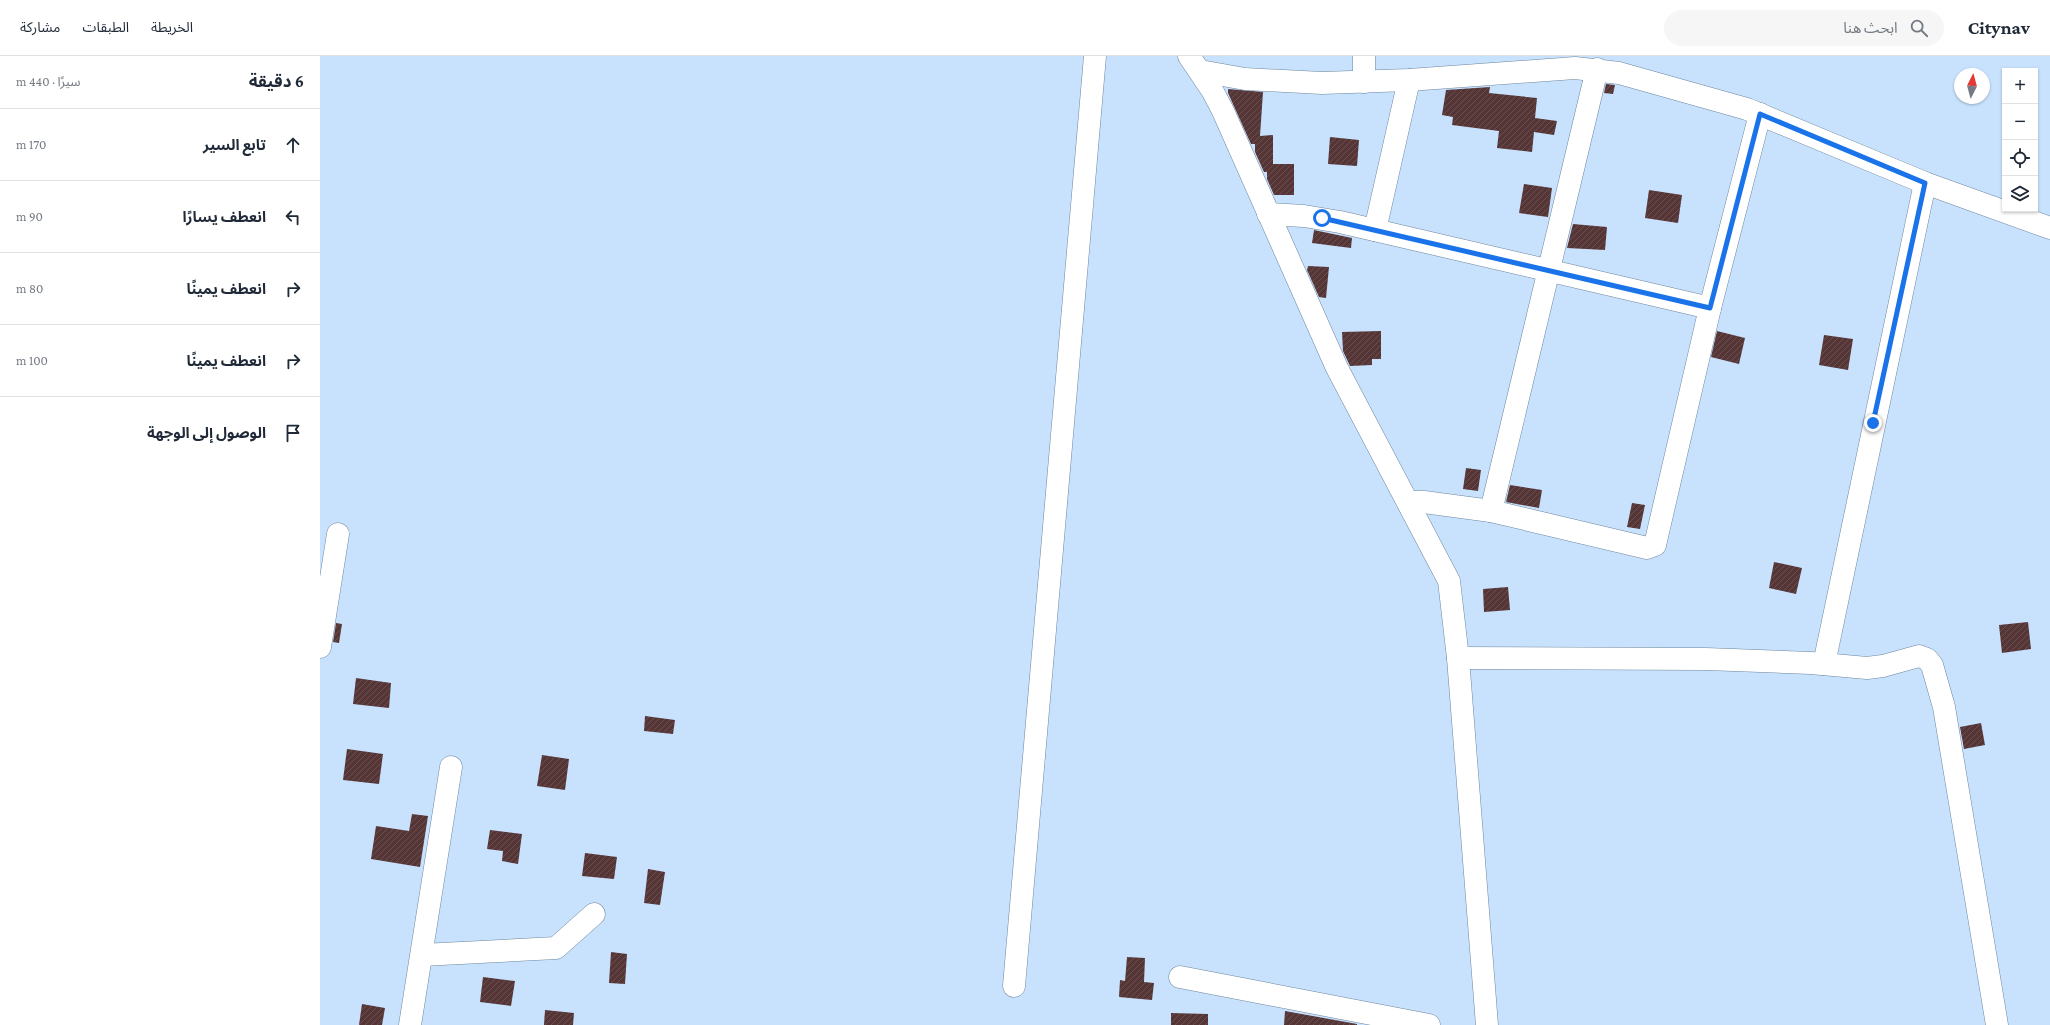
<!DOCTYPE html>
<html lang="ar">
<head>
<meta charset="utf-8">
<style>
	body { margin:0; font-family:"Crimson Pro","Noto Sans Arabic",serif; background:#f6f6f7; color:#1f2937; direction:rtl }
	.controls { position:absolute; right:12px; top:12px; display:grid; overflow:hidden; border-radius:0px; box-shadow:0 1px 3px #0004 }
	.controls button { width:36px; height:36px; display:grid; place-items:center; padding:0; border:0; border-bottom:1px solid #e0e1e3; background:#fff; color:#1f2937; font:20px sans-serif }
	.compass { position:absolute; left:1634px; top:12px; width:36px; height:36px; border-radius:50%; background:#fff; box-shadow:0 1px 3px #0004; rotate:6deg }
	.stop { position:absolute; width:12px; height:12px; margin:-9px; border:3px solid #1a73e8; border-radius:50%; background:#fff }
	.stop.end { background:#1a73e8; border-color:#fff; box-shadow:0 1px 4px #0008 }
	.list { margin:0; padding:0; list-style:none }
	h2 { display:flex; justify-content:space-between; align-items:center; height:52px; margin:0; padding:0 16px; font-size:17px }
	h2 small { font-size:13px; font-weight:400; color:#747a83 }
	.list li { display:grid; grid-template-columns:26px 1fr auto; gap:12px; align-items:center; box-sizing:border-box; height:72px; padding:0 16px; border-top:1px solid #e0e1e3 }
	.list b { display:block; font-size:15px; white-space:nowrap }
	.list em { font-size:13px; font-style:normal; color:#747a83 }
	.icon { flex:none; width:22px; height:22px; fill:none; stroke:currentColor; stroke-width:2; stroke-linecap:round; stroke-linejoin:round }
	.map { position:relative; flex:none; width:1730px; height:969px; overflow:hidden; direction:ltr }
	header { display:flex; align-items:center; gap:24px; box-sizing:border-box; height:56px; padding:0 20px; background:#fff; border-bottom:1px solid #e0e1e3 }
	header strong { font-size:19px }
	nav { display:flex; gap:22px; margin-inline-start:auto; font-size:14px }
	.search { width:280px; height:36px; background:#f6f6f7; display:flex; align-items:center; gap:10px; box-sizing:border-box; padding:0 14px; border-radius:22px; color:#747a83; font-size:15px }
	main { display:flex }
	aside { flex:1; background:#fff }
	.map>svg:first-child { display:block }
	.building { fill:url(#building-hatch) }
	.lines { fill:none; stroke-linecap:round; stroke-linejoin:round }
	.minor-casing { stroke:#6d869e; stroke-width:23 }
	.minor { stroke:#fff; stroke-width:22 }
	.route { stroke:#1a73e8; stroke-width:5 }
</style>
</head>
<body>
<header>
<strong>Citynav</strong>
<div class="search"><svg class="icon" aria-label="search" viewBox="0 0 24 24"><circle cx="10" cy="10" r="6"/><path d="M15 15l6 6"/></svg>ابحث هنا</div>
<nav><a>الخريطة</a><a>الطبقات</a><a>مشاركة</a></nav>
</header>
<main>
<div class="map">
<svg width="1730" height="969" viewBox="0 0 1730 969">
	<defs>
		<pattern id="building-hatch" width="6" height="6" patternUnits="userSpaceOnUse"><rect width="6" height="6" fill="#553536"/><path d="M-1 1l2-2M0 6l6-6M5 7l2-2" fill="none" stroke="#684f50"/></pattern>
	</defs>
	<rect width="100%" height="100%" fill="#c8e2fe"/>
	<!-- building -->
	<g class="building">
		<polygon points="1286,28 1295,29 1293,38 1284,37"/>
		<polygon points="1170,31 1169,37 1217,42 1215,62 1237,65 1234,79 1214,76 1212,96 1177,92 1179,75 1132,69 1133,61 1122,59 1126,34"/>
		<polygon points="908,33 943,36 940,80 953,79 953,108 974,108 974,139 954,139 947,123 947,116 944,116 935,96 935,88 931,88 908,37"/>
		<polygon points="1010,81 1039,84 1037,110 1008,108"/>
		<polygon points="1204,128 1232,132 1228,161 1199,157"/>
		<polygon points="1329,134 1362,139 1358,167 1325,162"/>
		<polygon points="1253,168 1287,171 1285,194 1247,192"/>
		<polygon points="994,174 1032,182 1031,192 992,187"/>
		<polygon points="988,210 1009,211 1006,242 999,241 987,214"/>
		<polygon points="1061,275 1061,303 1052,303 1052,309 1030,310 1023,295 1022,276"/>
		<polygon points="1397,275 1425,282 1419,308 1391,301"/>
		<polygon points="1504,279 1533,283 1528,314 1499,309"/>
		<polygon points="1146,412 1161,414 1158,435 1143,433"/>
		<polygon points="1190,429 1222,434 1219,452 1186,446"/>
		<polygon points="1312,447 1325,449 1320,473 1307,471"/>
		<polygon points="1454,506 1482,512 1476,538 1449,532"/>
		<polygon points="1188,531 1190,554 1164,556 1163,533"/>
		<polygon points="1708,566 1711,593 1682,597 1679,569"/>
		<polygon points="16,567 22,568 19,587 13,586"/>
		<polygon points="36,622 71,627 69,652 33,648"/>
		<polygon points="325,660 355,664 353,678 324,675"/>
		<polygon points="1661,667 1665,689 1644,693 1640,671"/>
		<polygon points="27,693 63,698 59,728 23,724"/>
		<polygon points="222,699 249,703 245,734 217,730"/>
		<polygon points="92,758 108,760 100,811 51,803 56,770 89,775"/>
		<polygon points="170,774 202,778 198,808 182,805 183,795 167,793"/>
		<polygon points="265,797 297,801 294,823 262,820"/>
		<polygon points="328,813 345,816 340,849 324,847"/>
		<polygon points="291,896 307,898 305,928 289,927"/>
		<polygon points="807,901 825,902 824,926 834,927 832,944 799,941 800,924 805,925"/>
		<polygon points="163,921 195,925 191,950 160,946"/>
		<polygon points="42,948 65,952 62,969 39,969"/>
		<polygon points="225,954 254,957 253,969 224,969"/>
		<polygon points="965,955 1037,968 1037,969 964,969"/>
		<polygon points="851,957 888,958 888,969 851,969"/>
	</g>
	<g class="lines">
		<defs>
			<g id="minor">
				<polyline points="869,0 892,34 903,55 1017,312 1129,525 1138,602 1167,969"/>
				<polyline points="1044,0 1044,26"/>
				<polyline points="880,15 925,23 1002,27 1089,24 1255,12 1299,17 1427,53 1605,127 1730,172"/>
				<polyline points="948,158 984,160 1020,166 1390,252"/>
				<polyline points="1055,174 1089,24"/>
				<polyline points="1088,446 1104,446 1171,455 1327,492 1335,489 1390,252 1440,58"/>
				<polyline points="1171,455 1277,13"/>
				<polyline points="0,591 18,478"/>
				<polyline points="1138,602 1386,603 1491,607 1547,612 1563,610 1599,600 1607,603 1612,609 1624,651 1677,969"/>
				<polyline points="1504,608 1605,127"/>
				<polyline points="102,899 236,892 274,858"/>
				<polyline points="860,921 1109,969"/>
				<polyline points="694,930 775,0"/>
				<polyline points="90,969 131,711"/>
			</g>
		</defs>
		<!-- minor casing -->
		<use href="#minor" class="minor-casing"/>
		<!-- minor -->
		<use href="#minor" class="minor"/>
	</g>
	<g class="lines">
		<!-- route -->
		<polyline class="route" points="1002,162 1390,252 1440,58 1605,127 1553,367"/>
	</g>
</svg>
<div class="controls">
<button>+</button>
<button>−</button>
<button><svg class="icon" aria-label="locate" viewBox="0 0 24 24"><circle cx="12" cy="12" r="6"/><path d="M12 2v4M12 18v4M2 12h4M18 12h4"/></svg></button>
<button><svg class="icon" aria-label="layers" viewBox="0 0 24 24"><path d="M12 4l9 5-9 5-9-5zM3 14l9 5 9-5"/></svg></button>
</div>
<svg class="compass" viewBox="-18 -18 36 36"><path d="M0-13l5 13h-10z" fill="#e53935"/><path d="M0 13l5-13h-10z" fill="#747a83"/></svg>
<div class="stop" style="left:1002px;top:162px"></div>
<div class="stop end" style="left:1553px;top:367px"></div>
</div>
<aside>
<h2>6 دقيقة<small>سيرًا · 440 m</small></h2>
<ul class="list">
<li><svg class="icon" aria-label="ahead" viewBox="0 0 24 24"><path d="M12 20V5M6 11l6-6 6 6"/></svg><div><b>تابع السير</b></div><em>170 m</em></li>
<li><svg class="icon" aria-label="left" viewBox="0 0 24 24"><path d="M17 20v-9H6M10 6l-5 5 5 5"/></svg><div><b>انعطف يسارًا</b></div><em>90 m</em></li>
<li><svg class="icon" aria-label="right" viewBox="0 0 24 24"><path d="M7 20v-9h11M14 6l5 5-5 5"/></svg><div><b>انعطف يمينًا</b></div><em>80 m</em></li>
<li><svg class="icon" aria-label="right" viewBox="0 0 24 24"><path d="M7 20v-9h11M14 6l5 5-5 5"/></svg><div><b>انعطف يمينًا</b></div><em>100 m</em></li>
<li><svg class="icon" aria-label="arrive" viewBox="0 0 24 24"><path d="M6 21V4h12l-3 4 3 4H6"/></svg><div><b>الوصول إلى الوجهة</b></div></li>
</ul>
</aside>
</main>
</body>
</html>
